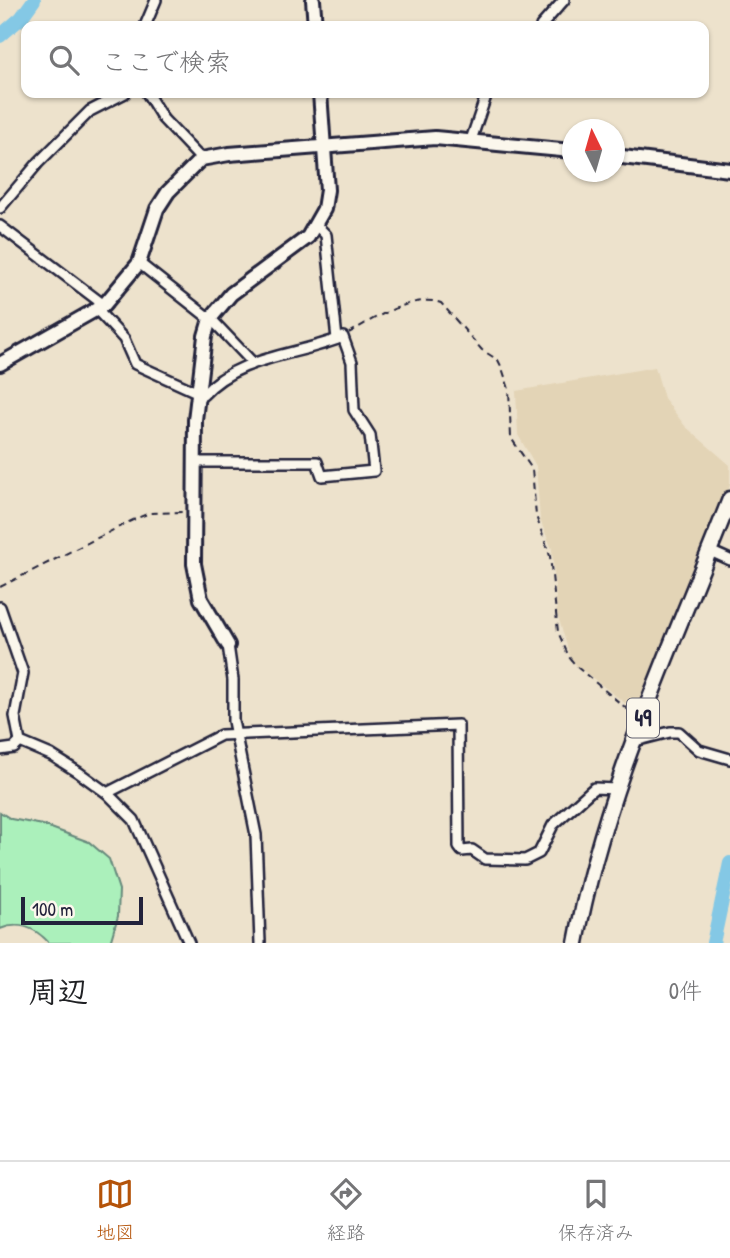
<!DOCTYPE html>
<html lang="ja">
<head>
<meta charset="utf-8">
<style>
	body { margin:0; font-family:"Patrick Hand","Klee One",sans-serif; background:#f2f2f2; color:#202124 }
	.compass { position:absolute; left:562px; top:119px; width:63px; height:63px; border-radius:50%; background:#fff; box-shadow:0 2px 5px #0004; rotate:355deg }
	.scale { position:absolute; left:21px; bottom:18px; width:122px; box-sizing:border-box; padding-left:7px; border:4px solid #22223b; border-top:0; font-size:19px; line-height:24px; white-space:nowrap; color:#22223b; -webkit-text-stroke:5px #fbf7ec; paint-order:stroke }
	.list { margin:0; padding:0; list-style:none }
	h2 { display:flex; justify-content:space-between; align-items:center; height:91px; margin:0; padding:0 28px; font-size:30px }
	h2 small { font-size:23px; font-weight:400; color:#757577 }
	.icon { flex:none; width:38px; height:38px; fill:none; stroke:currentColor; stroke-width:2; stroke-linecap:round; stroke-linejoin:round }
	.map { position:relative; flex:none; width:730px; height:943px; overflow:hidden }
	.search { position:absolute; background:#fff; box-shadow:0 2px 5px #0004; left:21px; right:21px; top:21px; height:77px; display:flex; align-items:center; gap:18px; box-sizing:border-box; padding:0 24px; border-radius:14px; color:#757577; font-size:26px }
	.sheet { height:217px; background:#fff }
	nav { display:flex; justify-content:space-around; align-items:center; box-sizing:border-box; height:98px; border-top:2px solid #e0e0e0; background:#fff; font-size:19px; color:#757577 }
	nav a { display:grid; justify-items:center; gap:4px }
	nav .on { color:#b45309 }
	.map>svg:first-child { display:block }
	.built { fill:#e3d4b6 }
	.green { fill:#abf0bb; stroke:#66897b; stroke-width:2 }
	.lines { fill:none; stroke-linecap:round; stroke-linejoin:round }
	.river { stroke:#84c8e5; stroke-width:14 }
	.street-casing { stroke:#22223b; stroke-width:14 }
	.secondary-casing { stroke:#22223b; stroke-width:18 }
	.primary-casing { stroke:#22223b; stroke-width:19 }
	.path { stroke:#22223b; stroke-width:2; stroke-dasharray:7 5; stroke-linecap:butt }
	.street { stroke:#fbf7ec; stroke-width:9 }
	.secondary { stroke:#fbf7ec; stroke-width:12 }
	.primary { stroke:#fbf7ec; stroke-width:14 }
	.labels { text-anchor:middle; stroke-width:7; stroke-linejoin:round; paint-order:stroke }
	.shield { fill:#fbf7ec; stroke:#636270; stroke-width:2 }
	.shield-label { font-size:23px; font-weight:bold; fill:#22223b }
</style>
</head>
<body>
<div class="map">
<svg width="730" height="943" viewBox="0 0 730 943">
	<rect width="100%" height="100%" fill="#ede2cc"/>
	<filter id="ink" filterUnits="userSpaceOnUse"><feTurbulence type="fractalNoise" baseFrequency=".0143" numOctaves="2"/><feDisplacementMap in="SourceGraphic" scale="14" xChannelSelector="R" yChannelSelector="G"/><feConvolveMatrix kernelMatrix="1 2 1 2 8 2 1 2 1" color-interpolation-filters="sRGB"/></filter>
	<g filter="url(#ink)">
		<!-- built -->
		<polygon class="built" points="655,367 664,398 685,426 730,465 730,485 639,714 576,665 570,656 557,613 552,549 540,520 536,466 518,435 516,391"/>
		<!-- green -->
		<path class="green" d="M0,812L11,819L43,825L89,842L109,859L119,890L118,916L110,943H49C36,928 19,921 0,929Z"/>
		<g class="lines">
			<!-- river -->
			<g class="river">
				<polyline points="0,36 21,18 34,0"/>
				<polyline points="713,943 730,863"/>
			</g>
			<defs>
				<g id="street">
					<polyline points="145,26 156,0"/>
					<polyline points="541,26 564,0"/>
					<polyline points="147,93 163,119 201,159"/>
					<polyline points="471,140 487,93"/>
					<polyline points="0,208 39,162 90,111 125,93"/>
					<polyline points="316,225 326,235 337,339"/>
					<polyline points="0,226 104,305"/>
					<polyline points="139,263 215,323 252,362"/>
					<path d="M98,311L124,339L135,364L203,395C238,356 296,356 343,337L352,362L354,410L370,435L374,471L322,476L317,462H195"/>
					<polyline points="710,551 730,560"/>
					<polyline points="0,607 23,673 15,716 20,742 51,755 78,772 107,793 134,820 189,943"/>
					<polyline points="228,645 233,680 233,721 256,835 260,943"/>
					<polyline points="635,741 670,732 679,732 699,750 730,759"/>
					<polyline points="0,750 14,748 20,742"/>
					<polyline points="107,793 221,735 458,725 459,847 462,851 472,850 485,859 525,860 539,853 553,825 594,788 616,789"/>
				</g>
				<g id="secondary">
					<polyline points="313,0 315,26"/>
					<polyline points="614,156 730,170"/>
					<polyline points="0,364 104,305 139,263 157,209 168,192 201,159 229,154 435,138 572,151"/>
					<polyline points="228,645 201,599 194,564 195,420 205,336 210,319 231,294 308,237 324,209 327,190 320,93"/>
				</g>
				<path id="primary" d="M576,943C604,789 673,645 730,499"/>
			</defs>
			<!-- street casing -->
			<use href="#street" class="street-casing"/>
			<!-- secondary casing -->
			<use href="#secondary" class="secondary-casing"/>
			<!-- primary casing -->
			<use href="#primary" class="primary-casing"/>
			<!-- path -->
			<g class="path">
				<path d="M349,333C373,319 414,293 441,303L482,350L498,360L502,368L509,389L511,438L532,469L536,516L550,556L558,632L569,657L577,667L633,714"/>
				<polyline points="0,587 137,518 150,513 185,512"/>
			</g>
			<!-- street -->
			<use href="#street" class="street"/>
			<!-- secondary -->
			<use href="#secondary" class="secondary"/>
			<!-- primary -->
			<use href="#primary" class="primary"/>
		</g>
	</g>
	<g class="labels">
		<!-- shield labels -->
		<rect class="shield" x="627" y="698.5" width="32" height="39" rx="5"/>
		<g class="shield-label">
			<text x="643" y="726">49</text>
		</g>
	</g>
</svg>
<svg class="compass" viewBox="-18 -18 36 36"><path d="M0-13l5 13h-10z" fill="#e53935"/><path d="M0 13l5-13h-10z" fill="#757577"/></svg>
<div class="scale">100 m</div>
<div class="search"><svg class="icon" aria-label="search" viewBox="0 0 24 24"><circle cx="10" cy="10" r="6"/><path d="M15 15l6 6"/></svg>ここで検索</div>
</div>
<section class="sheet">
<h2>周辺<small>0件</small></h2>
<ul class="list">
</ul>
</section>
<nav>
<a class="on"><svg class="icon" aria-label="map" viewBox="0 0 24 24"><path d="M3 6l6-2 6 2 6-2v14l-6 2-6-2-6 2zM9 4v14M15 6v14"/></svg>地図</a>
<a><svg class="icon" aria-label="directions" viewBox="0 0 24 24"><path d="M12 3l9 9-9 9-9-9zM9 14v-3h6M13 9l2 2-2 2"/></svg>経路</a>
<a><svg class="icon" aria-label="saved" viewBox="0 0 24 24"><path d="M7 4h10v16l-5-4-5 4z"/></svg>保存済み</a>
</nav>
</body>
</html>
